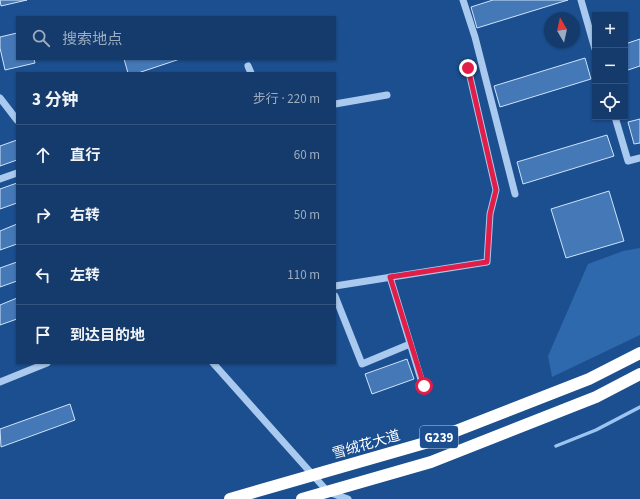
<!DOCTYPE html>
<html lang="zh">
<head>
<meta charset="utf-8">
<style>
	body { margin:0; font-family:"Source Sans 3","Noto Sans SC",sans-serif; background:#214673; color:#f1f3f6 }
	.controls { position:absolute; right:12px; top:12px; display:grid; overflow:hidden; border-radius:0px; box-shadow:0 1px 3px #0004 }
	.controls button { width:36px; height:36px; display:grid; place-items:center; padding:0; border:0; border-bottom:1px solid #33557e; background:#143b6b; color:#f1f3f6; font:20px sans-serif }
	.compass { position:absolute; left:544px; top:12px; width:36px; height:36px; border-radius:50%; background:#143b6b; box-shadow:0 1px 3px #0004; rotate:351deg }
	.stop { position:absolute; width:12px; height:12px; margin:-9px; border:3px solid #e11d48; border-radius:50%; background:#fff }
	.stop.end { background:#e11d48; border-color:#fff; box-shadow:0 1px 4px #0008 }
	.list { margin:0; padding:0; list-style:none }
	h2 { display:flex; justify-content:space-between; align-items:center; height:52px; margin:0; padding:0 16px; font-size:17px }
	h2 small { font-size:13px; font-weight:400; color:#9dadc1 }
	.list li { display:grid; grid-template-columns:26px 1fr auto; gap:12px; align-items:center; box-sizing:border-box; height:60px; padding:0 16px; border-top:1px solid #33557e }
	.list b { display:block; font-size:15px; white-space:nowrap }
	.list em { font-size:13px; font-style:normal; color:#9dadc1 }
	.icon { flex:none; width:22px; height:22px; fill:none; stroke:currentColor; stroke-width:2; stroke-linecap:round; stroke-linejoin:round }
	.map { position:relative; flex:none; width:640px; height:499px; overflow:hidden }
	.search { position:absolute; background:#143b6b; box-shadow:0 1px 3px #0004; left:16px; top:16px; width:320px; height:44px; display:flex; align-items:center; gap:10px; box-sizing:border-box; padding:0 14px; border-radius:0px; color:#9dadc1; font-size:15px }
	.panel { position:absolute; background:#143b6b; box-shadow:0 1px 3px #0004; left:16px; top:72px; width:320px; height:292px; border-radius:0px }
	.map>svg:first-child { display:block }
	.green { fill:#2e69ad }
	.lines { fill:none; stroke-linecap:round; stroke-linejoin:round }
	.stream { stroke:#9cc4f0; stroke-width:3.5 }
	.building { fill:#4478b7; stroke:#cfe3fa }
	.minor { stroke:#a9c9ee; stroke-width:7 }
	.highway { stroke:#fff; stroke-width:12 }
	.route { stroke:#e11d48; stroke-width:5 }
	.labels { text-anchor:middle; stroke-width:4; stroke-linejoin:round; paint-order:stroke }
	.shield { fill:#1b4f8f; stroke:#bbcadd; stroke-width:1 }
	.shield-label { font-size:13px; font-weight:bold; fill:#fff }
	.street-label { font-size:14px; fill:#fff; stroke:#1b4f8f }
</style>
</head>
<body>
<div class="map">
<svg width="640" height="499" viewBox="0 0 640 499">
	<rect width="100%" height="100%" fill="#1b4f8f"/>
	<!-- green -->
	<polygon class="green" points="640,248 640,335 552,377 548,356 588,264 623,251"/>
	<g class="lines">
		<!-- stream -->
		<polyline class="stream" points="556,446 596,430 640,407"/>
	</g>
	<!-- building -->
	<g class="building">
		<polygon points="0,0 27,0 1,6"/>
		<polygon points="493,0 568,0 477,28 471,7"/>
		<polygon points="17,33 17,59 34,59 35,63 5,70 0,48 0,37"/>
		<polygon points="640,39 640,66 625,71 625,44"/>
		<polygon points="585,58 591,79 500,107 494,86"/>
		<polygon points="124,59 180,59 138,73 128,73"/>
		<polygon points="640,119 640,143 634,144 628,122"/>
		<polygon points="607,135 614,156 523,184 517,162"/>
		<polygon points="17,140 17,160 0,166 0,146"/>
		<polygon points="17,183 17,203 0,209 0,189"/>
		<polygon points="609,191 624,241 566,258 551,209"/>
		<polygon points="17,224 17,244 0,250 0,231"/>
		<polygon points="17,262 17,281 0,287 0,268"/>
		<polygon points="17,298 17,319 0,325 0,305"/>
		<polygon points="407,359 414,379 372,394 365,374"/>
		<polygon points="70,404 75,420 1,447 0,429"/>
	</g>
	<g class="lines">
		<!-- minor -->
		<g class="minor">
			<polyline points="463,0 475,37 515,194"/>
			<polyline points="581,0 595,49"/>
			<polyline points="248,66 251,73"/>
			<polyline points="0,98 17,120"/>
			<polyline points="335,104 387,95"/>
			<polyline points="615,117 628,161 640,158"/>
			<polyline points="0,179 17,173"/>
			<polyline points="390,277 423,386"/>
			<polyline points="335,286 487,262 490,214 496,190 468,68"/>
			<polyline points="335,296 362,364 410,344"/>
			<polyline points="213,363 328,492 348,499"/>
			<polyline points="0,382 47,363"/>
		</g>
		<!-- highway -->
		<g class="highway">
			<polyline points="230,499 425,443 589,379 640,353"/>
			<polyline points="302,499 431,462 596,397 640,374"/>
		</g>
	</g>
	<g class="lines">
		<!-- route -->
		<polyline class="route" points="424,386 390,277 487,262 490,214 496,190 468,68"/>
	</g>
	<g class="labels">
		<!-- shield labels -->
		<rect class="shield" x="420" y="426" width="38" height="22" rx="3"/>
		<g class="shield-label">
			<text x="439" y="442">G239</text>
		</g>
		<!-- street labels -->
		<g class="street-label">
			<text transform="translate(366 444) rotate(-16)" y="5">雪绒花大道</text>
		</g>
	</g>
</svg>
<div class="controls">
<button>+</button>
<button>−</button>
<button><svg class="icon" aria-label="locate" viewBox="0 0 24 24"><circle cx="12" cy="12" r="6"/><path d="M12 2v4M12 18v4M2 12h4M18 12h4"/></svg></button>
</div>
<svg class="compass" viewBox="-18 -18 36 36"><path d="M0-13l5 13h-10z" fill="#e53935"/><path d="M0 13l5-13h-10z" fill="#9dadc1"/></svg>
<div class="stop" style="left:424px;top:386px"></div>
<div class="stop end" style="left:468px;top:68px"></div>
<div class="search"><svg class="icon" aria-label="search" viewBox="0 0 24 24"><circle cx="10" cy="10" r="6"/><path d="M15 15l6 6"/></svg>搜索地点</div>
<section class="panel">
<h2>3 分钟<small>步行 · 220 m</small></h2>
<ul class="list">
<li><svg class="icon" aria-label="ahead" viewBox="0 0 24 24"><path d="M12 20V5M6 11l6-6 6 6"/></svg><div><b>直行</b></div><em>60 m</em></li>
<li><svg class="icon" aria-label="right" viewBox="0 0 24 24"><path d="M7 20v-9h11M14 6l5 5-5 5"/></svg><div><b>右转</b></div><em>50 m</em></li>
<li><svg class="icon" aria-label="left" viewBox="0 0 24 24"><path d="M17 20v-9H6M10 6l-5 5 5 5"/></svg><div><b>左转</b></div><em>110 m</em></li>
<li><svg class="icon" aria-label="arrive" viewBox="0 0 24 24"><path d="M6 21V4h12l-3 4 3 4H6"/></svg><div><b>到达目的地</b></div></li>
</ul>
</section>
</div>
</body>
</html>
